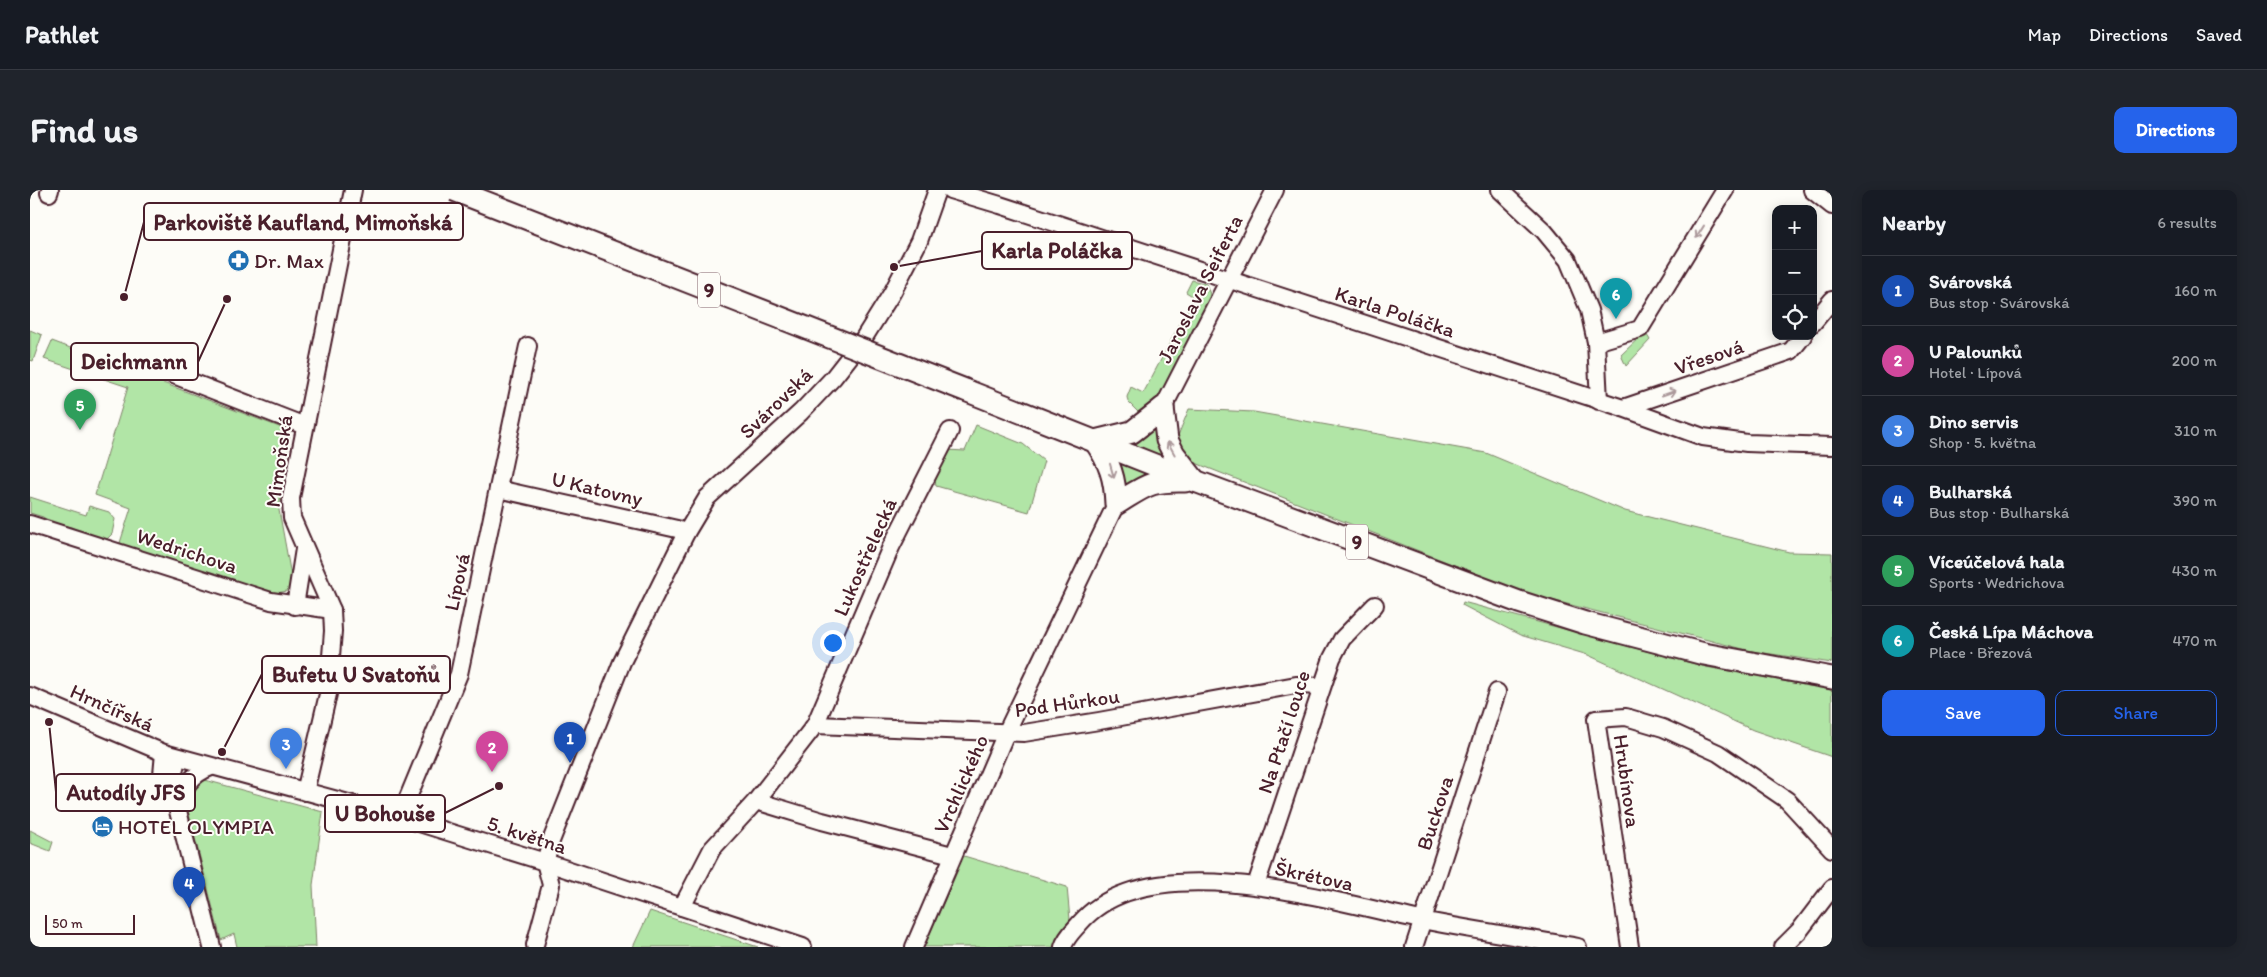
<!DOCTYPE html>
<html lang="en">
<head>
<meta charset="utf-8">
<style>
	body { margin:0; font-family:Itim,sans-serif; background:#20242c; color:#f1f3f6 }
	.controls { position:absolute; right:15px; top:15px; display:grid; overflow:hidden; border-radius:10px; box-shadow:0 2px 12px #0003 }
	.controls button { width:45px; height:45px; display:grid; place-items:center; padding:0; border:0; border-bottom:1px solid #363941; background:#171b24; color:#f1f3f6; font:25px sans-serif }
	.scale { position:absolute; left:15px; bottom:12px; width:90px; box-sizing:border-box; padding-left:5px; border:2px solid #4a1f2b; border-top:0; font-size:14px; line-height:18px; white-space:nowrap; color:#4a1f2b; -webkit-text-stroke:4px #fdfcf7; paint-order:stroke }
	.you { position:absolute; left:802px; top:452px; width:18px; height:18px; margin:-12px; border:4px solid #fff; border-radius:50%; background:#1a73e8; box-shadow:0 0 0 8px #1a73e833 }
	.badge { display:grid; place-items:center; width:32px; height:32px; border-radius:50%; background:#2563eb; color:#fff; font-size:16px; font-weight:700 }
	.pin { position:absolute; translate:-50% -41px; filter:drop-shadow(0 1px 2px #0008) }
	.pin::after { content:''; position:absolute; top:26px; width:18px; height:15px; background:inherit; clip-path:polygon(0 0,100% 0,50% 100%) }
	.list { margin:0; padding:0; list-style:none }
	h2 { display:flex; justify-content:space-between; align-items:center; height:65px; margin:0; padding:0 20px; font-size:21px }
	h2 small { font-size:16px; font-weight:400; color:#9ea1a6 }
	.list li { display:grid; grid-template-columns:32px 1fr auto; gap:15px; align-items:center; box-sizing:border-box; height:70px; padding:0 20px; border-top:1px solid #363941 }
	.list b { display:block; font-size:19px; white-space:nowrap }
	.list p { margin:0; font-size:16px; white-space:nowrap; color:#9ea1a6 }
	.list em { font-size:16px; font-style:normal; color:#9ea1a6 }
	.actions { display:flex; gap:10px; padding:15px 20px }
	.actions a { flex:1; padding:11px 0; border:1px solid #2563eb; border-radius:10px; text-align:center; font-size:18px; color:#2563eb }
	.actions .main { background:#2563eb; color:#fff }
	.icon { flex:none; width:28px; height:28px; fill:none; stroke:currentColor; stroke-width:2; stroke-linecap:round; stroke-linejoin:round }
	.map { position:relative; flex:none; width:1802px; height:757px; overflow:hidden; border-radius:10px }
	header { display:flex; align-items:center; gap:30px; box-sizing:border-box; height:70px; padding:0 25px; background:#171b24; border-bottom:1px solid #363941 }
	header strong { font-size:24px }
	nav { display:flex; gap:28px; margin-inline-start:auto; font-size:18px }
	.intro { display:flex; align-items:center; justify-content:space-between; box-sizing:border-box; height:120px; padding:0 30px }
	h1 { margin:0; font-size:35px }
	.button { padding:12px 22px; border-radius:10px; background:#2563eb; color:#fff; font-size:18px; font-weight:700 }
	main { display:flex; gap:30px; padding:0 30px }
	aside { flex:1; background:#171b24; border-radius:10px; box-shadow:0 2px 12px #0003 }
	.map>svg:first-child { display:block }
	.green { fill:#b1e5a6; stroke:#7e8268 }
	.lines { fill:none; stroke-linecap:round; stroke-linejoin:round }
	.minor-casing { stroke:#4a1f2b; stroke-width:20 }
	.major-casing { stroke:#4a1f2b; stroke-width:25 }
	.minor { stroke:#fdfcf7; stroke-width:16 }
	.major { stroke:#fdfcf7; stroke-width:21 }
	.major-bridge-casing { stroke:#4a1f2b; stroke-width:25; stroke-linecap:butt }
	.major-bridge { stroke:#fdfcf7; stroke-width:21 }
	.oneway { stroke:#ac999b }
	.labels { text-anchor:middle; stroke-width:4; stroke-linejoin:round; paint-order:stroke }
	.shield { fill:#fdfcf7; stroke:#806168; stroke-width:1 }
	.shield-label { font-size:20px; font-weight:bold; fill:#4a1f2b }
	.poi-label { font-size:21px; fill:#4a1f2b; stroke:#fdfcf7; text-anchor:start }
	.street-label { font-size:21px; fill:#4a1f2b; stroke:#fdfcf7 }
	.leader { fill:none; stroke:#4a1f2b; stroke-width:2 }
	.callout-dot { fill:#4a1f2b; stroke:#fdfcf7; stroke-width:2 }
	.callout { fill:#fdfcf7; stroke:#4a1f2b; stroke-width:2 }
	.callout-label { font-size:22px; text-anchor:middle; font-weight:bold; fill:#4a1f2b }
</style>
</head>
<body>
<header>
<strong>Pathlet</strong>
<nav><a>Map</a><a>Directions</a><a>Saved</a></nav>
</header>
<div class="intro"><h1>Find us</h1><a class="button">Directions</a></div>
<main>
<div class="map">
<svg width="1802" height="757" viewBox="0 0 1802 757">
	<rect width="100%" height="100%" fill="#fdfcf7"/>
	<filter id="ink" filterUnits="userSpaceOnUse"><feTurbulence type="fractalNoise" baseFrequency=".02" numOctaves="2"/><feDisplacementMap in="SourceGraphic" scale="10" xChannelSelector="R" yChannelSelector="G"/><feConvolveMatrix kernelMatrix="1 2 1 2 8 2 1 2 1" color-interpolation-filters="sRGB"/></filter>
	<g filter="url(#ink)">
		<!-- green -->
		<g class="green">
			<polygon points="1162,90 1176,94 1180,104 1179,111 1130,206 1114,228 1098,212 1097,207 1101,197 1113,203 1116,198 1164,107 1156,102"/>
			<polygon points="0,140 12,145 3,171 0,170"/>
			<polygon points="1615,142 1620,150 1596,176 1591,165"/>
			<polygon points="22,151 260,241 249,320 262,391 261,397 257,401 247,403 246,407 89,356 101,318 65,305 98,197 14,169"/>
			<polygon points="1159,219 1224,222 1456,263 1595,321 1759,362 1802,363 1802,473 1721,461 1498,404 1163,272 1142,260"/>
			<polygon points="1123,232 1141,271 1095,254"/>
			<polygon points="946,235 993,254 1014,271 999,322 906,296 904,287 917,260 935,261"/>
			<polygon points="1087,270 1122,284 1095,302"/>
			<polygon points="0,307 56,325 59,316 79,322 85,329 82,344 76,350 70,350 41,337 21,333 13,327 0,323"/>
			<polygon points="1433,412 1676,477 1802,500 1802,567 1723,540 1558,465 1490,445 1432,415"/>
			<path d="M175,590L293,622L283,695L286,757H207L204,744L191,750L156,613C158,602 164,594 175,590Z"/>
			<polygon points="0,640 23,652 20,661 0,653"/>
			<polygon points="934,666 1037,697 1040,730 1027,757 894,757"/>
			<polygon points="620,721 728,757 603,757"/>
		</g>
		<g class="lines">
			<defs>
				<g id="minor">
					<polyline points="920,0 970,15 1593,218 1673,247 1717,253 1802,256"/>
					<polyline points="1470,0 1514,41 1538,70 1559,120 1566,152 1569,211"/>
					<polyline points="1782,0 1802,16"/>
					<polyline points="19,3 20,0"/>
					<polyline points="1783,133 1802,110"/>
					<polyline points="1566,152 1610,139 1695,0"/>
					<polyline points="136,182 275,236"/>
					<polyline points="1133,218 1245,0"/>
					<polyline points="1593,218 1761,161 1773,146"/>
					<polyline points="468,299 647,339 656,343"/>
					<polyline points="0,334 241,411 302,420"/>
					<polyline points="265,416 274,359"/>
					<polyline points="0,506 134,563 370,627 515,672 773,757"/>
					<polyline points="785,535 994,543 1069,531 1266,495 1292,496"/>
					<polyline points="134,563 132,585 137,604"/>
					<polyline points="147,567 144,583 143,601 182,757"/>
					<polyline points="275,602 298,504 303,441 302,420 262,328 261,308 323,0"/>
					<polyline points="726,611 792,631 922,665"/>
					<path d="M149,618C152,597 162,584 181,577"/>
					<polyline points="370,627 429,484 498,156"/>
					<polyline points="515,672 521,651 592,472 656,343 677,308 771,222 803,188 832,151 862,103 889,51 907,0"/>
					<polyline points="1226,695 1302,468 1312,449 1345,415"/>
					<polyline points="652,717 682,659 726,611 785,535 861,357 920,241"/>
					<polyline points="505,755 521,695 515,672"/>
					<polyline points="884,757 976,543 1086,314"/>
					<path d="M1033,757C1036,747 1044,740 1050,733C1118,653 1303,712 1391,730C1443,740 1495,748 1548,757"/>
					<polyline points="1384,757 1467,502"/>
					<polyline points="1600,757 1566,529 1596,527 1633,538 1688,563 1757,610 1802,659"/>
					<polyline points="1753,757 1770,740 1802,698"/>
				</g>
				<g id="major">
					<polyline points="935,200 1165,291 1489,412 1555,433 1674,464 1802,488"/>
					<polyline points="1133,218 1137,250 1144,264 1165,291"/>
					<path d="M1065,251C1080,273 1085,288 1086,314C1116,296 1119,290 1155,291"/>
					<polyline points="1065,251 1102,242 1133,218"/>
				</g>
			</defs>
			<!-- minor casing -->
			<use href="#minor" class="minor-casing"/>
			<!-- major casing -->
			<use href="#major" class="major-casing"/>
			<!-- minor -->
			<use href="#minor" class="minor"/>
			<!-- major -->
			<use href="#major" class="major"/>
			<defs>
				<polyline id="major-bridge" points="424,0 935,200"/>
			</defs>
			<!-- major-bridge casing -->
			<use href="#major-bridge" class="major-bridge-casing"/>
			<!-- major-bridge -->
			<use href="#major-bridge" class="major-bridge"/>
		</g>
		<!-- one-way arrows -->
		<defs><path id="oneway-shaft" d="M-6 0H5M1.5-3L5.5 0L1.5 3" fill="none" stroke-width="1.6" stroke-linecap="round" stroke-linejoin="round" transform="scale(1.25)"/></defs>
		<g class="oneway">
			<use href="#oneway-shaft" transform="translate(1670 42) rotate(122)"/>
			<use href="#oneway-shaft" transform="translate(1639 203) rotate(-19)"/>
			<use href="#oneway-shaft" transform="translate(1141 258) rotate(-119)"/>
			<use href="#oneway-shaft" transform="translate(1082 281) rotate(74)"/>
		</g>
	</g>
	<!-- icons -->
	<defs>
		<symbol id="pharmacy-disc" viewBox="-11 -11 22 22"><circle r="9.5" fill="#1f6fb2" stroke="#fdfcf7"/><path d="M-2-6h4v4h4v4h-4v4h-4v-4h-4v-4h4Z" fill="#fff"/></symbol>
		<symbol id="hotel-disc" viewBox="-11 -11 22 22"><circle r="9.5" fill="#1f6fb2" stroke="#fdfcf7"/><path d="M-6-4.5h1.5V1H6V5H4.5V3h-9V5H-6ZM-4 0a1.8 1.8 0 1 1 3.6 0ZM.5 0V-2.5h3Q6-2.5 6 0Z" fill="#fff"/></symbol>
	</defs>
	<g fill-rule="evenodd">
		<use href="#pharmacy-disc" x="196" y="58" width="25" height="25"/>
		<use href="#hotel-disc" x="60" y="624" width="25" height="25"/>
	</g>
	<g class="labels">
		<!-- shield labels -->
		<g class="shield">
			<rect x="668" y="82.5" width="22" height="35" rx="4"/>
			<rect x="1316" y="334.5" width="22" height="35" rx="4"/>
		</g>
		<g class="shield-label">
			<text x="679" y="107">9</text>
			<text x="1327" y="359">9</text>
		</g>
		<!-- poi labels -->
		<g class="poi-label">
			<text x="224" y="78">Dr. Max</text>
			<text x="88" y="644">HOTEL OLYMPIA</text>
		</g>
		<!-- street labels -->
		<g class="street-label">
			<text transform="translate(1170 99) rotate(-63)" y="7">Jaroslava Seiferta</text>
			<text transform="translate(1365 122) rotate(18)" y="7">Karla Poláčka</text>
			<text transform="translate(1679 167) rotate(-19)" y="7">Vřesová</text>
			<text transform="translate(746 213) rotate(-44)" y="7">Svárovská</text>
			<text transform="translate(249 271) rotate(-82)" y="7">Mimoňská</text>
			<text transform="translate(567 299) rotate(13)" y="7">U Katovny</text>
			<text transform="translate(157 361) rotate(18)" y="7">Wedrichova</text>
			<text transform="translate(835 367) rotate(-66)" y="7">Lukostřelecká</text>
			<text transform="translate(427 392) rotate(-78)" y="7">Lípová</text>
			<text transform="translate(1037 513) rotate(-8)" y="7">Pod Hůrkou</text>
			<text transform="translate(82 518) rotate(24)" y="7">Hrnčířská</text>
			<text transform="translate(1254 542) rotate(-72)" y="7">Na Ptačí louce</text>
			<text transform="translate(1597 591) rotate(82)" y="7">Hrubínova</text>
			<text transform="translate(931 594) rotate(-66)" y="7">Vrchlického</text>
			<text transform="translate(1405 623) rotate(-72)" y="7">Buckova</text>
			<text transform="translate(497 645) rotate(18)" y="7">5. května</text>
			<text transform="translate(1284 686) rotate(12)" y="7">Škrétova</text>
		</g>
	</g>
	<!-- callouts -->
	<path class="leader" d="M94 107L114 32M864 77L952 61M197 109L168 172M192 562L232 484M19 532L26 602M469 596L415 623"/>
	<g class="callout-dot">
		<circle cx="94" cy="107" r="5"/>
		<circle cx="864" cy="77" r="5"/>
		<circle cx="197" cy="109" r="5"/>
		<circle cx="192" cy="562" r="5"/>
		<circle cx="19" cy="532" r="5"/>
		<circle cx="469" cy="596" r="5"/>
	</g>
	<g class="callout">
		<rect x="114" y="13" width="319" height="37" rx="5"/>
		<rect x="952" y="42" width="150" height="37" rx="5"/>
		<rect x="41" y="153" width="127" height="37" rx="5"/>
		<rect x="232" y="466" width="188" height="37" rx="5"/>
		<rect x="26" y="584" width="139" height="37" rx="5"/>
		<rect x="295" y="605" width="120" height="37" rx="5"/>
	</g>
	<g class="callout-label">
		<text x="273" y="40">Parkoviště Kaufland, Mimoňská</text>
		<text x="1027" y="68">Karla Poláčka</text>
		<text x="104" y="179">Deichmann</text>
		<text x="326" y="492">Bufetu U Svatoňů</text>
		<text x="96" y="610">Autodíly JFS</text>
		<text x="355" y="631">U Bohouše</text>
	</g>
</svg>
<div class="controls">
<button>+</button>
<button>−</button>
<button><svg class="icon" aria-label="locate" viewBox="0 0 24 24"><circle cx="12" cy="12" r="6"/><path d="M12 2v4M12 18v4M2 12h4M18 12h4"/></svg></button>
</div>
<div class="scale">50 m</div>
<div class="you"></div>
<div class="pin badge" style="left:540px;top:573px;background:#1a4fb4">1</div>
<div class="pin badge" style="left:462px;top:582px;background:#d1479c">2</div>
<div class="pin badge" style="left:256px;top:579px;background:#3f7fe0">3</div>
<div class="pin badge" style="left:159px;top:718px;background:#1a4fb4">4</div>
<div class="pin badge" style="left:50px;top:240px;background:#2e9e5b">5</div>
<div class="pin badge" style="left:1586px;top:129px;background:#0f9aa8">6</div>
</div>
<aside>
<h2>Nearby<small>6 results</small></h2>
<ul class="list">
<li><span class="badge" style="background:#1a4fb4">1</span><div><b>Svárovská</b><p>Bus stop · Svárovská</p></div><em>160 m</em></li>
<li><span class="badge" style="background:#d1479c">2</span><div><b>U Palounků</b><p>Hotel · Lípová</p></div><em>200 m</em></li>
<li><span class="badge" style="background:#3f7fe0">3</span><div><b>Dino servis</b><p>Shop · 5. května</p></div><em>310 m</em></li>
<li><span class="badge" style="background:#1a4fb4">4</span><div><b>Bulharská</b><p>Bus stop · Bulharská</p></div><em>390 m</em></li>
<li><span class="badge" style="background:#2e9e5b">5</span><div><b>Víceúčelová hala</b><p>Sports · Wedrichova</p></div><em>430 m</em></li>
<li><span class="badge" style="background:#0f9aa8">6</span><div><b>Česká Lípa Máchova</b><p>Place · Březová</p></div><em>470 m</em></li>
</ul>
<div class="actions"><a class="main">Save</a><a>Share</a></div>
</aside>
</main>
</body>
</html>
